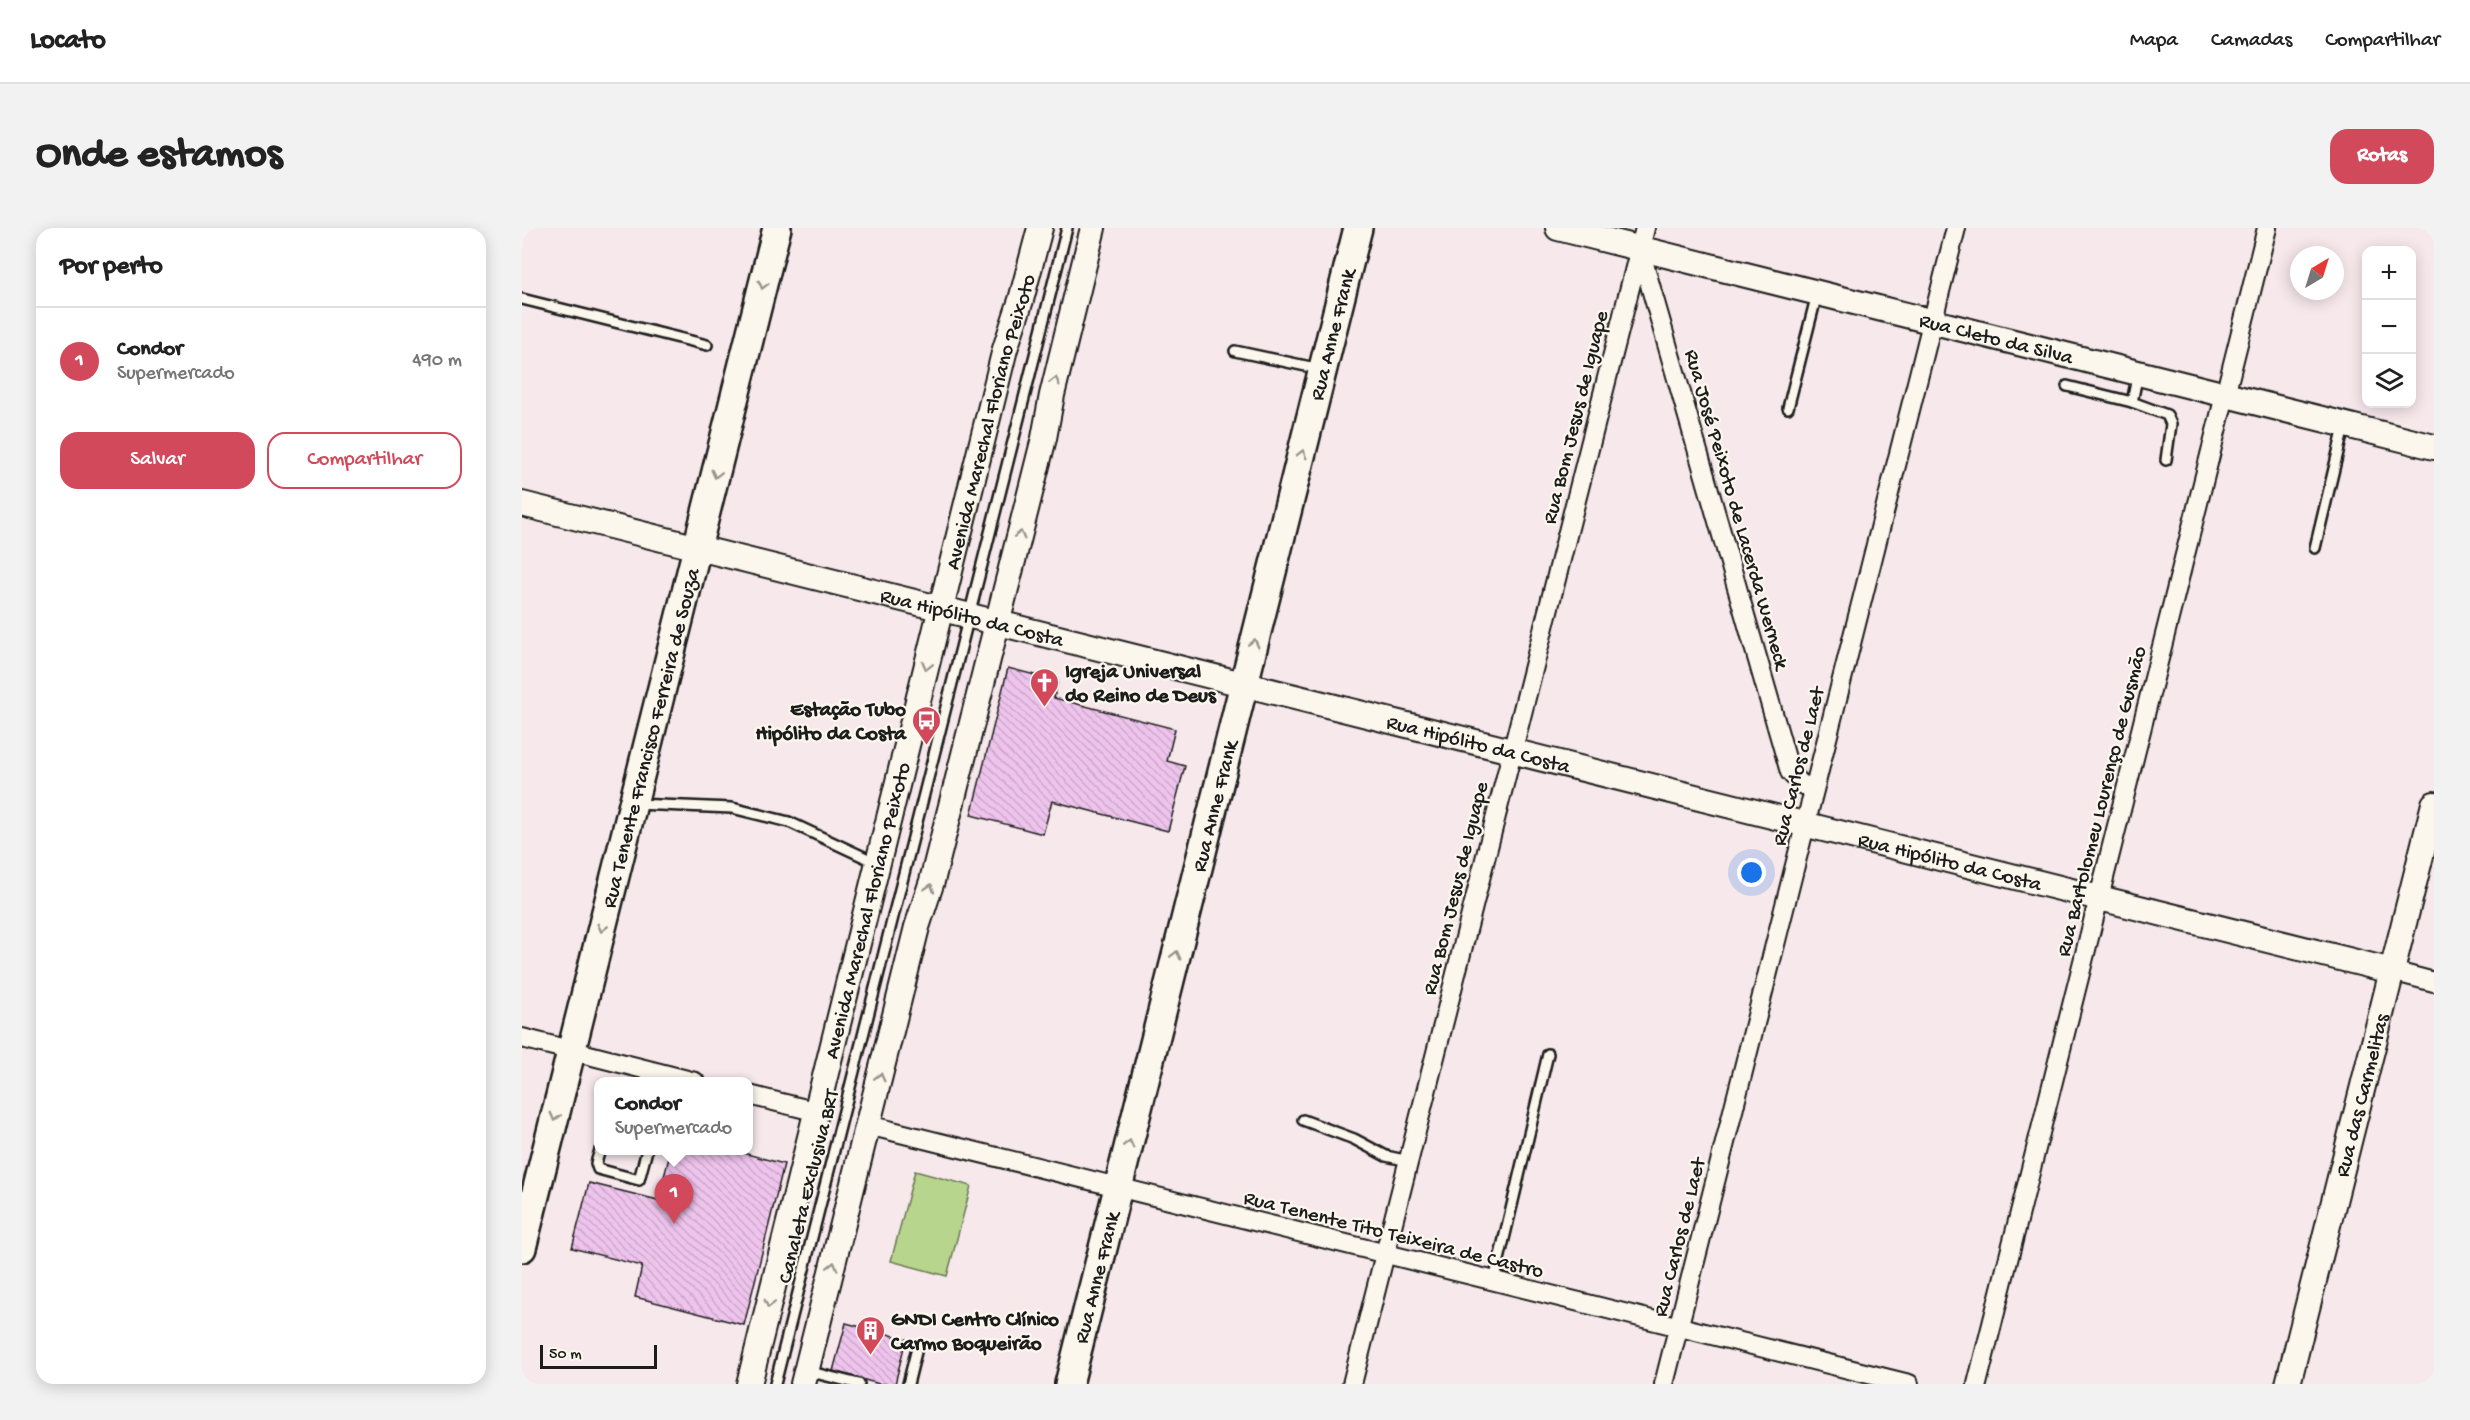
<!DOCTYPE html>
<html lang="pt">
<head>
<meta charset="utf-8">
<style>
	body { margin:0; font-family:"Gochi Hand",sans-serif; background:#f2f2f2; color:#222 }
	.controls { position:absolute; right:18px; top:18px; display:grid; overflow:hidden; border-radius:12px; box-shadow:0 3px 15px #0003 }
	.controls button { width:54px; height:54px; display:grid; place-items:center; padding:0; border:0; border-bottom:2px solid #e0e0e0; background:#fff; color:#222; font:30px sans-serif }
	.compass { position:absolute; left:1768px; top:18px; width:54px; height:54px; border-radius:50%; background:#fff; box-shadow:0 3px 15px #0003; rotate:38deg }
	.scale { position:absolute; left:18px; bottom:15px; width:117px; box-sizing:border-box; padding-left:6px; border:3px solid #1c1c1c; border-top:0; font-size:16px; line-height:21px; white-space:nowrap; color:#1c1c1c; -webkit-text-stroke:4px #fbf7ec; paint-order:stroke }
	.you { position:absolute; left:1230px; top:645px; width:21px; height:21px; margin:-15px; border:4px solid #fff; border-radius:50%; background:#1a73e8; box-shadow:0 0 0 9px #1a73e833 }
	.badge { display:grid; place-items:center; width:39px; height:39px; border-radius:50%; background:#d1495b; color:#fff; font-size:20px; font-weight:700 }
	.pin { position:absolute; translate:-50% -50px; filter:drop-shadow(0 2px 3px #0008) }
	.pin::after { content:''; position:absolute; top:32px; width:21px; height:18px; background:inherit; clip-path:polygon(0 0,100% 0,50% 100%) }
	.popup { position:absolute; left:72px; top:849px; width:159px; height:78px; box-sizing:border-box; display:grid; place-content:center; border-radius:12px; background:#fff; filter:drop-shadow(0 2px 4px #0005); font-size:20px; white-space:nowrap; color:#767676 }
	.popup b { font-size:22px; color:#222 }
	.popup::after { content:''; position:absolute; left:50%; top:100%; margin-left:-12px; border:12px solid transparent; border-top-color:#fff }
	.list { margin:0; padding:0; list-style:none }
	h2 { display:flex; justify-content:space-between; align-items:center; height:78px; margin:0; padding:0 24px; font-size:26px }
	h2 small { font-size:20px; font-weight:400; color:#767676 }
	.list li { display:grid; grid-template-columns:39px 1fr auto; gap:18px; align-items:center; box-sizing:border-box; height:108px; padding:0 24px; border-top:2px solid #e0e0e0 }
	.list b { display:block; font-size:22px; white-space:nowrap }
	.list p { margin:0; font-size:20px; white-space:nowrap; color:#767676 }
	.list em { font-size:20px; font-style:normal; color:#767676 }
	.actions { display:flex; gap:12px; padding:18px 24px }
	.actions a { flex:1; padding:14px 0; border:2px solid #d1495b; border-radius:18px; text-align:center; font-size:21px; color:#d1495b }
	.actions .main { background:#d1495b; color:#fff }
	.icon { flex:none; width:33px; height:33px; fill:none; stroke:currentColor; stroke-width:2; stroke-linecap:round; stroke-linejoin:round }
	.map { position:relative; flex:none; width:1912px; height:1156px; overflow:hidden; border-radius:18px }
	header { display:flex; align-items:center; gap:36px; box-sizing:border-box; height:84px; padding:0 30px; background:#fff; border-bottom:2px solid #e0e0e0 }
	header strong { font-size:28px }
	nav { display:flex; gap:33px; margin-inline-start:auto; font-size:21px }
	.intro { display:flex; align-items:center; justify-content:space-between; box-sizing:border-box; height:144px; padding:0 36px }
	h1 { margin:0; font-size:42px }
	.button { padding:15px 27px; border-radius:18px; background:#d1495b; color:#fff; font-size:21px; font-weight:700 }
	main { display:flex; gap:36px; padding:0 36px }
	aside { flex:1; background:#fff; border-radius:18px; box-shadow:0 3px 15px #0003 }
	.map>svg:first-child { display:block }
	.pitch { fill:#b8d58d; stroke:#6a7854; stroke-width:1.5 }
	.building { fill:url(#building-back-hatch); stroke:#1c1c1c; stroke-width:1.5 }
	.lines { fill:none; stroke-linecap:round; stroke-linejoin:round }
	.lane-casing { stroke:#1c1c1c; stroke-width:14 }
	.street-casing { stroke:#1c1c1c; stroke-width:22 }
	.secondary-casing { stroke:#1c1c1c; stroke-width:28 }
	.primary-casing { stroke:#1c1c1c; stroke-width:32 }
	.lane { stroke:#fbf7ec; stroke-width:9 }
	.street { stroke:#fbf7ec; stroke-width:18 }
	.secondary { stroke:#fbf7ec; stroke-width:24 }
	.primary { stroke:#fbf7ec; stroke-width:27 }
	.oneway { stroke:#97948e }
	.labels { text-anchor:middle; stroke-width:4.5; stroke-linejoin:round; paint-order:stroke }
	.street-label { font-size:21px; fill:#1c1c1c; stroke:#fbf7ec }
	.poi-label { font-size:21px; font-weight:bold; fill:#1c1c1c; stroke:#fbf7ec; text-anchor:start }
</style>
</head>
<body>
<header>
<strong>Locato</strong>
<nav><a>Mapa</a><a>Camadas</a><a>Compartilhar</a></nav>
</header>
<div class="intro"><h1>Onde estamos</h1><a class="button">Rotas</a></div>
<main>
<aside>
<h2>Por perto<small></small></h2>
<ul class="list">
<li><span class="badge">1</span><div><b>Condor</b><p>Supermercado</p></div><em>490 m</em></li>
</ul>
<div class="actions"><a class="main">Salvar</a><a>Compartilhar</a></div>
</aside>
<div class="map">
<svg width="1912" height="1156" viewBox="0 0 1912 1156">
	<defs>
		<pattern id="building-back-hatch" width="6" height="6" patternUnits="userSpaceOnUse" patternTransform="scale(1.5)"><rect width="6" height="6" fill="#eec4ec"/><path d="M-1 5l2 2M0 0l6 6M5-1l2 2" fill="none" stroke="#cca8ca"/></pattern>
	</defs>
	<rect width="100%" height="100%" fill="#f7e8ec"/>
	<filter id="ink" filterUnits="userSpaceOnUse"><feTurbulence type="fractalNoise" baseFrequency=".0167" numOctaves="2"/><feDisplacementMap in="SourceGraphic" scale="12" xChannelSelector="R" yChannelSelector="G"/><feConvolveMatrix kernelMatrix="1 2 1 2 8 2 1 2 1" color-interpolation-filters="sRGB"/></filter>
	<g filter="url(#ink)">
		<!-- pitch -->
		<polygon class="pitch" points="393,943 449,958 425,1048 369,1033"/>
		<!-- building -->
		<g class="building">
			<polygon points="486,440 536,453 532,470 653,501 645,533 663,538 646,603 530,573 521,606 449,587"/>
			<polygon points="149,922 210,922 262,936 222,1097 113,1069 120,1038 50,1020 67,955 136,972"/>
			<polygon points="324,1095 384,1111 373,1156 357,1156 311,1143"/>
		</g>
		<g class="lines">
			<defs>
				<g id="lane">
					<polyline points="0,71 185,117"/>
					<polyline points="713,123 798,141"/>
					<polyline points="1616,145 1610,174 1645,187 1649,196 1644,232"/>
					<polyline points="1545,158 1610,174"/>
					<polyline points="1266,180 1295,66"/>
					<polyline points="1793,320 1822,199"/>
					<polyline points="113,576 210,580 267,594 355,635"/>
					<polyline points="781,892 832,911 864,928 887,933"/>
					<polyline points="78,922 74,935 76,941 117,952 125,922"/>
					<polyline points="972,1053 1026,826"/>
					<polyline points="285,1143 337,1156"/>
					<polyline points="253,1156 545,0"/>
					<polyline points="386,1156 394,1124"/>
				</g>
				<g id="street">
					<polyline points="1118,22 1268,544 1279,556 1292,561"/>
					<polyline points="1870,743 1912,754"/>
					<polyline points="0,810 173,854"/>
					<polyline points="227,867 296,884"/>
					<polyline points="346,897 1387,1156"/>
					<polyline points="830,1156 1123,0"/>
					<polyline points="1142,1156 1434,0"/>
					<polyline points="1455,1156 1745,0"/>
				</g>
				<g id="secondary">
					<path id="s1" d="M1036,0L1912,219"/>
					<path id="s2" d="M0,276L1870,743"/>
					<path id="s3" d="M227,1156L483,121L499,72L518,0"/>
					<polyline points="281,1156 395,699 410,653 522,210 530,167 571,0"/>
					<path id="s4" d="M1766,1156L1912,576"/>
				</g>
				<g id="primary">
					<path id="s5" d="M0,1020L255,0"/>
					<path id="s6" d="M547,1156L836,0"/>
				</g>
			</defs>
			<!-- lane casing -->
			<use href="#lane" class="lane-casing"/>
			<!-- street casing -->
			<use href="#street" class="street-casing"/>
			<!-- secondary casing -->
			<use href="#secondary" class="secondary-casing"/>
			<!-- primary casing -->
			<use href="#primary" class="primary-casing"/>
			<!-- lane -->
			<use href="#lane" class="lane"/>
			<!-- street -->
			<use href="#street" class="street"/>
			<!-- secondary -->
			<use href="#secondary" class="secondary"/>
			<!-- primary -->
			<use href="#primary" class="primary"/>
		</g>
		<!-- one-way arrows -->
		<defs><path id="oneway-chevron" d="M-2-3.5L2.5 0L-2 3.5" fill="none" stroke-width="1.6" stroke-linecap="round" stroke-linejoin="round" transform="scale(1.5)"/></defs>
		<g class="oneway">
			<use href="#oneway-chevron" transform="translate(241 57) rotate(104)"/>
			<use href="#oneway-chevron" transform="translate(533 153) rotate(-76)"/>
			<use href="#oneway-chevron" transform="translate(780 226) rotate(-76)"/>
			<use href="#oneway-chevron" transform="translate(194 246) rotate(104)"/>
			<use href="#oneway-chevron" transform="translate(498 307) rotate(-76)"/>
			<use href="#oneway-chevron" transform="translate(732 415) rotate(-76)"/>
			<use href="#oneway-chevron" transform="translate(405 438) rotate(104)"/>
			<use href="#oneway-chevron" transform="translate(408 660) rotate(-72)"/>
			<use href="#oneway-chevron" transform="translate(80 700) rotate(104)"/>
			<use href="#oneway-chevron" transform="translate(654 727) rotate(-76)"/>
			<use href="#oneway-chevron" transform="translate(358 849) rotate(-76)"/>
			<use href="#oneway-chevron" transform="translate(33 889) rotate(104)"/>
			<use href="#oneway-chevron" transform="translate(607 916) rotate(-76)"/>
			<use href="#oneway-chevron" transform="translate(311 1038) rotate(-76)"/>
			<use href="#oneway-chevron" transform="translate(247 1076) rotate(104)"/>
		</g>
	</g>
	<!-- icons -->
	<defs>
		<symbol id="church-pin" viewBox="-11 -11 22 30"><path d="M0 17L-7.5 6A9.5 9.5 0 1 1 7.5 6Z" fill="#d1495b" stroke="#fbf7ec"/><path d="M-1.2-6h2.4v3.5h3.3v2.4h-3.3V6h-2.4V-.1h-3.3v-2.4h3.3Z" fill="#fff"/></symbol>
		<symbol id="bus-pin" viewBox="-11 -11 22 30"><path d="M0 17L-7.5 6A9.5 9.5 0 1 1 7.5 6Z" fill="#d1495b" stroke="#fbf7ec"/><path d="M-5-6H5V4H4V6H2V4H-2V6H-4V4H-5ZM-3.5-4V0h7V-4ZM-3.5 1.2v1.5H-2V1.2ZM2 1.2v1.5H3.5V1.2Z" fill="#fff"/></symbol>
		<symbol id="building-pin" viewBox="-11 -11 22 30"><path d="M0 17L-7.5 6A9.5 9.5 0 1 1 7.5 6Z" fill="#d1495b" stroke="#fbf7ec"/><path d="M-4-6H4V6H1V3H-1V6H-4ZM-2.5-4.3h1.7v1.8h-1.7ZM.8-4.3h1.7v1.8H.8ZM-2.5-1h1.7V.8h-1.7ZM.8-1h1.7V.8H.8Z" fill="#fff"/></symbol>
	</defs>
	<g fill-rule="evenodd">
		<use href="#church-pin" x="506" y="438" width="33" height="45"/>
		<use href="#bus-pin" x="388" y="476" width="33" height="45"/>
		<use href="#building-pin" x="332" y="1086" width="33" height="45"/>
	</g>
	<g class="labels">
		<!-- street labels -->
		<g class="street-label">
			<text dy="7" stroke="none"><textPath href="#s6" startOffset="1082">Rua Anne Frank</textPath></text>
			<text dy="7" stroke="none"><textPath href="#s1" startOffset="452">Rua Cleto da Silva</textPath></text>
			<text transform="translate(1052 189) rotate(-76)" y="7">Rua Bom Jesus de Iguape</text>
			<text dy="7" stroke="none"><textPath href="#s3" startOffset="992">Avenida Marechal Floriano Peixoto</textPath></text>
			<text transform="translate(1216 281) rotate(74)" y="7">Rua José Peixoto de Lacerda Werneck</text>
			<text dy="7" stroke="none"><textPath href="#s2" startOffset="464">Rua Hipólito da Costa</textPath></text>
			<text dy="7" stroke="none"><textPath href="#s5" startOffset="526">Rua Tenente Francisco Ferreira de Souza</textPath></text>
			<text dy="7" stroke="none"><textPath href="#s2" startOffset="986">Rua Hipólito da Costa</textPath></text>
			<text transform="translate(1275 538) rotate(-76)" y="7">Rua Carlos de Laet</text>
			<text transform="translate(1578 573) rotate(-76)" y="7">Rua Bartolomeu Lourenço de Gusmão</text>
			<text dy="7" stroke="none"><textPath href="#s6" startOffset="596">Rua Anne Frank</textPath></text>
			<text dy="7" stroke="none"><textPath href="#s2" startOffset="1472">Rua Hipólito da Costa</textPath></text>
			<text transform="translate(932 660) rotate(-76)" y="7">Rua Bom Jesus de Iguape</text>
			<text dy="7" stroke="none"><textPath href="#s3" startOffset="488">Avenida Marechal Floriano Peixoto</textPath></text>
			<text dy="7" stroke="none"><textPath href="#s4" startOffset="298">Rua das Carmelitas</textPath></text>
			<text transform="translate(285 958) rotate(-76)" y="7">Canaleta Exclusiva BRT</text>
			<text transform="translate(872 1005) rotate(14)" y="7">Rua Tenente Tito Teixeira de Castro</text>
			<text transform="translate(1156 1009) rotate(-76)" y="7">Rua Carlos de Laet</text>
			<text dy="7" stroke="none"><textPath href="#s6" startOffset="110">Rua Anne Frank</textPath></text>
		</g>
		<!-- poi labels -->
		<g class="poi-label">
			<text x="543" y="449">Igreja Universal<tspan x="543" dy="24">do Reino de Deus</tspan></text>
			<text x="384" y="487" text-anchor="end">Estação Tubo<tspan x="384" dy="24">Hipólito da Costa</tspan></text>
			<text x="369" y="1097">GNDI Centro Clínico<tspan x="369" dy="24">Carmo Boqueirão</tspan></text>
		</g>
	</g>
</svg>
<div class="controls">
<button>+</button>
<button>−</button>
<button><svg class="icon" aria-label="layers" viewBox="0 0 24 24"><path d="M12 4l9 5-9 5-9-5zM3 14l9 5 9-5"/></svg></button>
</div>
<svg class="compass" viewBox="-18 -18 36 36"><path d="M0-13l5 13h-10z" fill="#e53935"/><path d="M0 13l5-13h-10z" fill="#767676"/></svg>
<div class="scale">50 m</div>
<div class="you"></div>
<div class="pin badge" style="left:152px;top:996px">1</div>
<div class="popup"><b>Condor</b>Supermercado</div>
</div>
</main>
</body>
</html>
